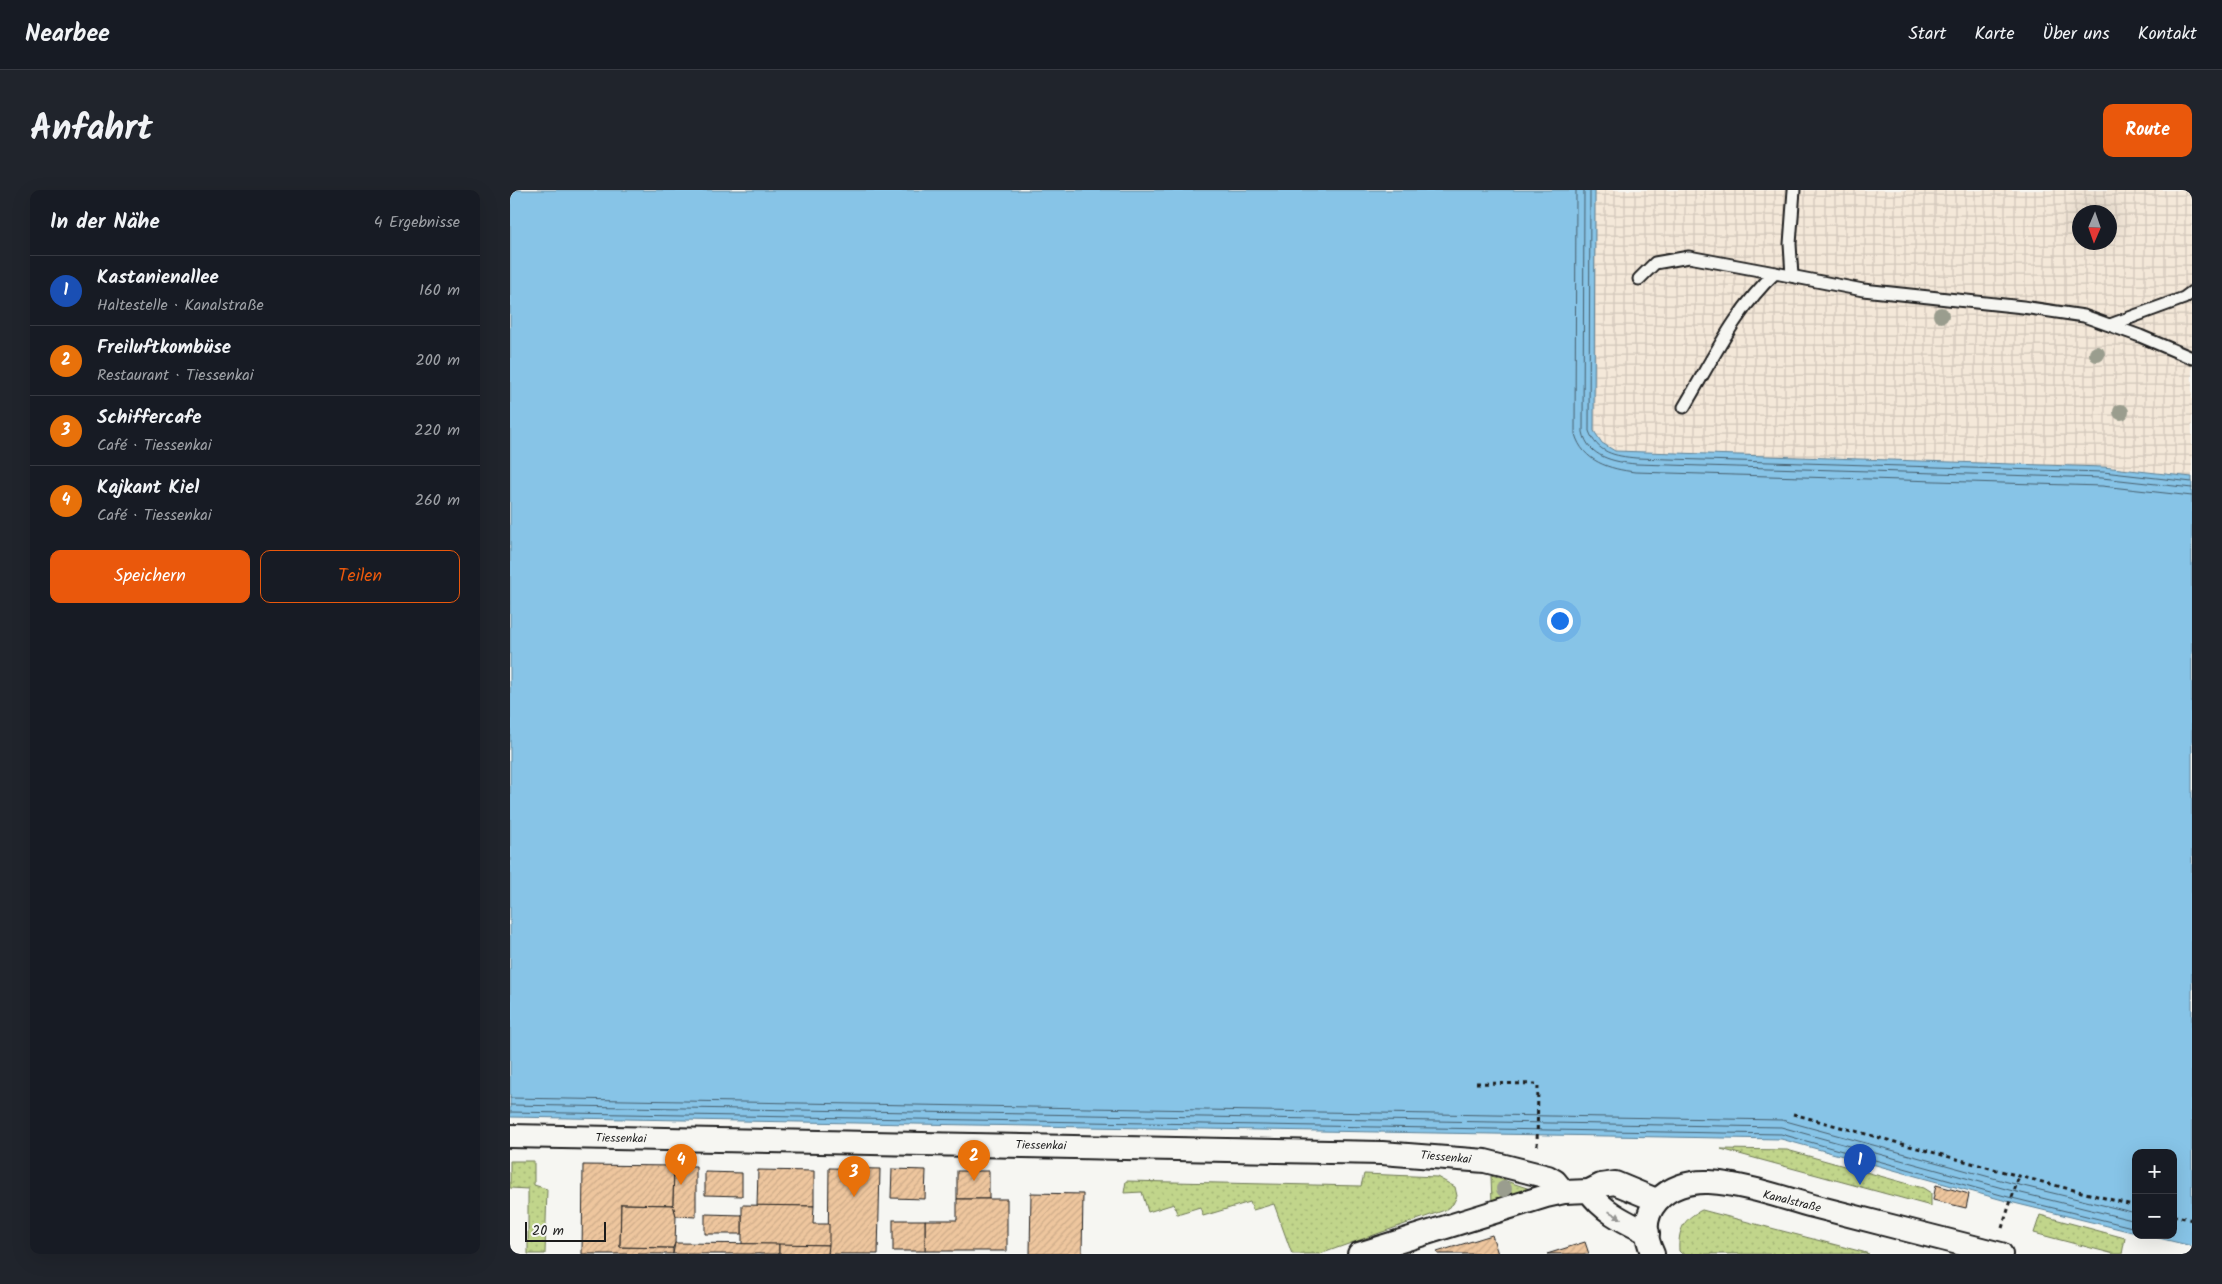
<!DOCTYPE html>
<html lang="de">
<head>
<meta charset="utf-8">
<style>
	body { margin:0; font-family:Kalam,sans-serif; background:#20242c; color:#f1f3f6 }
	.controls { position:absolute; right:15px; bottom:15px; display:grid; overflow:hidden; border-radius:10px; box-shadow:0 5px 20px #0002 }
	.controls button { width:45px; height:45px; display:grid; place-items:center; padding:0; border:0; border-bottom:1px solid #363941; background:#171b24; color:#f1f3f6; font:25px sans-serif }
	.compass { position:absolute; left:1562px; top:15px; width:45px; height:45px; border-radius:50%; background:#171b24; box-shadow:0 5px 20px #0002; rotate:182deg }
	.scale { position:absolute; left:15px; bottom:12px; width:81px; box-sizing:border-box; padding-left:5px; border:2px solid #1c1c1c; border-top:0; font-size:14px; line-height:18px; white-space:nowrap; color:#1c1c1c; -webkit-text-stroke:4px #f6f6f2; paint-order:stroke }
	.you { position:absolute; left:1049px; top:430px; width:18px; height:18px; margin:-12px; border:4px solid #fff; border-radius:50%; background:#1a73e8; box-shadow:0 0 0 8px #1a73e833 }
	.badge { display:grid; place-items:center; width:32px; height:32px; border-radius:50%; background:#ea580c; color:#fff; font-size:16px; font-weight:700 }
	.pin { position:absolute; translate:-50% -41px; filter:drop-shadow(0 1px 2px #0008) }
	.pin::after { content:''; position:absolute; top:26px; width:18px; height:15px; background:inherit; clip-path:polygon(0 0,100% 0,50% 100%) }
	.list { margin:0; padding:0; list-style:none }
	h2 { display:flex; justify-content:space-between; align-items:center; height:65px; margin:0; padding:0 20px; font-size:21px }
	h2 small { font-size:16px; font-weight:400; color:#9ea1a6 }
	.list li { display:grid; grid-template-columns:32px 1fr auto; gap:15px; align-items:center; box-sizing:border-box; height:70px; padding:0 20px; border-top:1px solid #363941 }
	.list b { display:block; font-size:19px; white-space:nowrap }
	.list p { margin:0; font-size:16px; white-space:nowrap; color:#9ea1a6 }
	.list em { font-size:16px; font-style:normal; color:#9ea1a6 }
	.actions { display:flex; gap:10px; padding:15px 20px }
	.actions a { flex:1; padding:11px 0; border:1px solid #ea580c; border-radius:10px; text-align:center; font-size:18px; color:#ea580c }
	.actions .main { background:#ea580c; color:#fff }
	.map { position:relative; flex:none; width:1682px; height:1064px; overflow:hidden; border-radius:10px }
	header { display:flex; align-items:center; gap:30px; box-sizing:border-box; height:70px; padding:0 25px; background:#171b24; border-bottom:1px solid #363941 }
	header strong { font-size:24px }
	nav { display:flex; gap:28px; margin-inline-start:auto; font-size:18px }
	.intro { display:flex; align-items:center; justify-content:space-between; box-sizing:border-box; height:120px; padding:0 30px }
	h1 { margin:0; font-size:35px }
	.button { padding:12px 22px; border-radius:10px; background:#ea580c; color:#fff; font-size:18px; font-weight:700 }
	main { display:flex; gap:30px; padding:0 30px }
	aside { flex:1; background:#171b24; border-radius:10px; box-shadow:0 5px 20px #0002 }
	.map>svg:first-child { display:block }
	.industrial { fill:url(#industrial-grid); fill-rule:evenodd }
	.grass { fill:url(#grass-dots); stroke:#6e7854 }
	.water { fill:#87c4e7; stroke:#5c8196 }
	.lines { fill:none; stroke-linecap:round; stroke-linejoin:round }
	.shore { stroke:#475f6d; stroke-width:1 }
	.building { fill:url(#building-hatch); stroke:#1c1c1c }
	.lane-casing { stroke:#1c1c1c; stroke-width:15 }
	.street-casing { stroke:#1c1c1c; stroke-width:26 }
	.path { stroke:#1c1c1c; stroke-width:3; stroke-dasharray:4 4; stroke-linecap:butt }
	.lane { stroke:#f6f6f2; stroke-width:11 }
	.street { stroke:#f6f6f2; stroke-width:22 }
	.tree { fill:#9a9d8e }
	.oneway { fill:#949492 }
	.labels { text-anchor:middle; stroke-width:4; stroke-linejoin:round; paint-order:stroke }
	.street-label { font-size:12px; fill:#1c1c1c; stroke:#f6f6f2 }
</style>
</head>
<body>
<header>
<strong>Nearbee</strong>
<nav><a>Start</a><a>Karte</a><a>Über uns</a><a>Kontakt</a></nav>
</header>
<div class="intro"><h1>Anfahrt</h1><a class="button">Route</a></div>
<main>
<aside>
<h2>In der Nähe<small>4 Ergebnisse</small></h2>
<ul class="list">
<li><span class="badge" style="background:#1a4fb4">1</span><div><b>Kastanienallee</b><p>Haltestelle · Kanalstraße</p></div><em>160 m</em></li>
<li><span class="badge" style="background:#e8710a">2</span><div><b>Freiluftkombüse</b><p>Restaurant · Tiessenkai</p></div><em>200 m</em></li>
<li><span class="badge" style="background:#e8710a">3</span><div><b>Schiffercafe</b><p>Café · Tiessenkai</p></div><em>220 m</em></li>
<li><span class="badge" style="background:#e8710a">4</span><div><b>Kajkant Kiel</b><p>Café · Tiessenkai</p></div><em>260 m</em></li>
</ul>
<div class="actions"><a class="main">Speichern</a><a>Teilen</a></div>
</aside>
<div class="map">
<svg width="1682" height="1064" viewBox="0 0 1682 1064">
	<defs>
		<pattern id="industrial-grid" width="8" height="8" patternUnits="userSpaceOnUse" patternTransform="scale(1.25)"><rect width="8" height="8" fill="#f4e8d9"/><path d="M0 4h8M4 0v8" fill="none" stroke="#d1c6ba"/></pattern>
		<pattern id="grass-dots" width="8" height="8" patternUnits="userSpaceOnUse" patternTransform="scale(1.25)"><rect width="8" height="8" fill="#c1d58b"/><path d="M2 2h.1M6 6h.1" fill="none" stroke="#a5b677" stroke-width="1.8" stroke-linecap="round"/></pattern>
		<pattern id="building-hatch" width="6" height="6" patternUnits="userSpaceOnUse" patternTransform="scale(1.25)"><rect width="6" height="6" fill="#eec69e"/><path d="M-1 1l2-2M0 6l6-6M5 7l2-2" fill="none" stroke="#ca8"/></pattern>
	</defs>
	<rect width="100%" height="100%" fill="#f6f6f2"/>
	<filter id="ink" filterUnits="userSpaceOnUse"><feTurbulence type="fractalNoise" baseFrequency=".02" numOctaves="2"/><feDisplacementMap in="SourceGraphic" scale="10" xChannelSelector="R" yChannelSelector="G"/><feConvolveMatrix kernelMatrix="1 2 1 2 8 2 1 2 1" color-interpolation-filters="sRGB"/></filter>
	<g filter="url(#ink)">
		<!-- industrial -->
		<path class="industrial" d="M1085,0H1682V287L1593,277L1105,261L1092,253L1084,241ZM1570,22H1600V52H1570Z"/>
		<!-- grass -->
		<g class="grass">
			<polygon points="1211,959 1277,960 1413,998 1421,1003 1421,1016"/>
			<polygon points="0,971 24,971 24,995 37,999 35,1064 18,1064 18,999 0,998"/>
			<polygon points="854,984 927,987 945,997 947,1006 943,1014 935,1020 810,1064 782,1064 764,1014 743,1020 740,1012 693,1026 690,1017 667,1024 664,1014 638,1022 632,1002 614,1003 616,991 851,996"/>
			<polygon points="981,986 1020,999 982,1012"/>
			<path d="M1192,1020L1353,1062L1359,1064H1172L1169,1061C1168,1040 1173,1029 1192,1020Z"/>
			<polygon points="1530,1025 1615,1048 1612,1064 1604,1064 1524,1043"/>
		</g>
		<!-- water -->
		<polygon class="water" points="0,0 1085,0 1084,241 1092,253 1105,261 1593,277 1682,287 1682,1056 1636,1045 1663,1045 1663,963 1626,963 1626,1043 1500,1012 1271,949 0,927"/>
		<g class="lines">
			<!-- shore -->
			<g class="shore">
				<path d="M1066,0L1065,244C1073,272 1100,279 1125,282L1592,296L1682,306"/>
				<path d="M1074,0L1073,242C1078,267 1104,272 1126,274L1592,288L1682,298"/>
				<path d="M1080,0L1079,241C1087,263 1105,266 1126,268L1593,282L1682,292"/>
				<polyline points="0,908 1272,930 1505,994 1626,1023"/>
				<polyline points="0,915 1271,937 1503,1001 1626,1031"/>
				<polyline points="0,922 1271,944 1502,1008 1626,1038"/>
			</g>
		</g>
		<!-- building -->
		<g class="building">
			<polygon points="73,975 164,976 163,1015 111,1014 110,1057 163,1058 163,1064 72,1064"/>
			<polygon points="164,976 186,976 186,1027 166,1026 163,1015"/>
			<polygon points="319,978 370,979 368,1064 318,1064"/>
			<polygon points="382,979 416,980 415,1009 381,1008"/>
			<polygon points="248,980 304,981 304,1016 247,1016"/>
			<rect x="447" y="981" width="32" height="28"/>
			<polygon points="195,982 232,983 232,1006 195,1005"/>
			<polygon points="1426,995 1459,1004 1456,1018 1423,1010"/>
			<polygon points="521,1003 573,1004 572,1064 520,1064"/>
			<polygon points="447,1009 497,1009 497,1061 415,1061 415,1030 447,1030"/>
			<polygon points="111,1014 163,1015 166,1026 165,1053 163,1058 110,1057"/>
			<polygon points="232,1015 304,1016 303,1034 319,1034 319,1055 232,1054"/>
			<polygon points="195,1024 232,1025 232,1044 195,1044"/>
			<rect x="383" y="1030" width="32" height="31"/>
			<polygon points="982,1045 988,1064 928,1064 927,1062"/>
			<polygon points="1075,1052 1079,1064 1037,1064"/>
			<polygon points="165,1053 269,1054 269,1064 163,1064"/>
			<polygon points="269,1054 319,1055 318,1064 269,1064"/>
		</g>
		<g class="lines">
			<defs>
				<g id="lane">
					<polyline points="1282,86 1280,54 1284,0"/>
					<polyline points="1129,89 1145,73 1179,67 1265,83"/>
					<polyline points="1600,135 1674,108 1682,102"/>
					<path d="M1174,217C1201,172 1226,119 1265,83L1353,100L1513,117L1574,126L1630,146L1682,168"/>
				</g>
				<g id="street">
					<polyline points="0,946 872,963 975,971 1038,987 1045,991 1054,1002"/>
					<path d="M1079,1001C1093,1022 1116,1032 1138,1043"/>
					<polyline points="849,1064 1036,1006 1054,1002 1079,1001 1091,995 1105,993 1146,1010"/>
					<path d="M1143,1064C1122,1020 1157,990 1199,992C1234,994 1270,1007 1303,1016C1366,1032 1428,1048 1491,1064"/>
				</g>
			</defs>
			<!-- lane casing -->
			<use href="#lane" class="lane-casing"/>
			<!-- street casing -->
			<use href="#street" class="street-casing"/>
			<!-- path -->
			<g class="path">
				<polyline points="966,893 1028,894 1027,959"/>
				<polyline points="1283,924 1509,986 1626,1016"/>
				<polyline points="1663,1025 1682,1030"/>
				<polyline points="1492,1038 1509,986"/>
			</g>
			<!-- lane -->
			<use href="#lane" class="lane"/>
			<!-- street -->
			<use href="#street" class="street"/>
		</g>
		<!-- trees -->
		<g class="tree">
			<circle cx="1431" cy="125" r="8"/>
			<circle cx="1587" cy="164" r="8"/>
			<circle cx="1611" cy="222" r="8"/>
			<circle cx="994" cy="999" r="8"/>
		</g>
		<!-- one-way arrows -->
		<defs><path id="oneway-solid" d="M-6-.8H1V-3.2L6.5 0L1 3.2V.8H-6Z" transform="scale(1.25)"/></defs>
		<use class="oneway" href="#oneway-solid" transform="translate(1105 1025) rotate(30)"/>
	</g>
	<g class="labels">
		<!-- street labels -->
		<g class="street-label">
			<text transform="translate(111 948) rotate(1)" y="4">Tiessenkai</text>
			<text transform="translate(531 955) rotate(1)" y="4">Tiessenkai</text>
			<text transform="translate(936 967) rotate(5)" y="4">Tiessenkai</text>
			<text transform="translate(1282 1011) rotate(14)" y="4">Kanalstraße</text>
		</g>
	</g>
</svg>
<div class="controls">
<button>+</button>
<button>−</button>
</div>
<svg class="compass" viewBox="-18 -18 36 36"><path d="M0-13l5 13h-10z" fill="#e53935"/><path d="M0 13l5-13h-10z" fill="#9ea1a6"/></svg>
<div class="scale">20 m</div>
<div class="you"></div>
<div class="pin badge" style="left:1350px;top:995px;background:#1a4fb4">1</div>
<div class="pin badge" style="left:464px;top:991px;background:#e8710a">2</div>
<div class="pin badge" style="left:344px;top:1007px;background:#e8710a">3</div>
<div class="pin badge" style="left:171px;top:995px;background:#e8710a">4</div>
</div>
</main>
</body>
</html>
